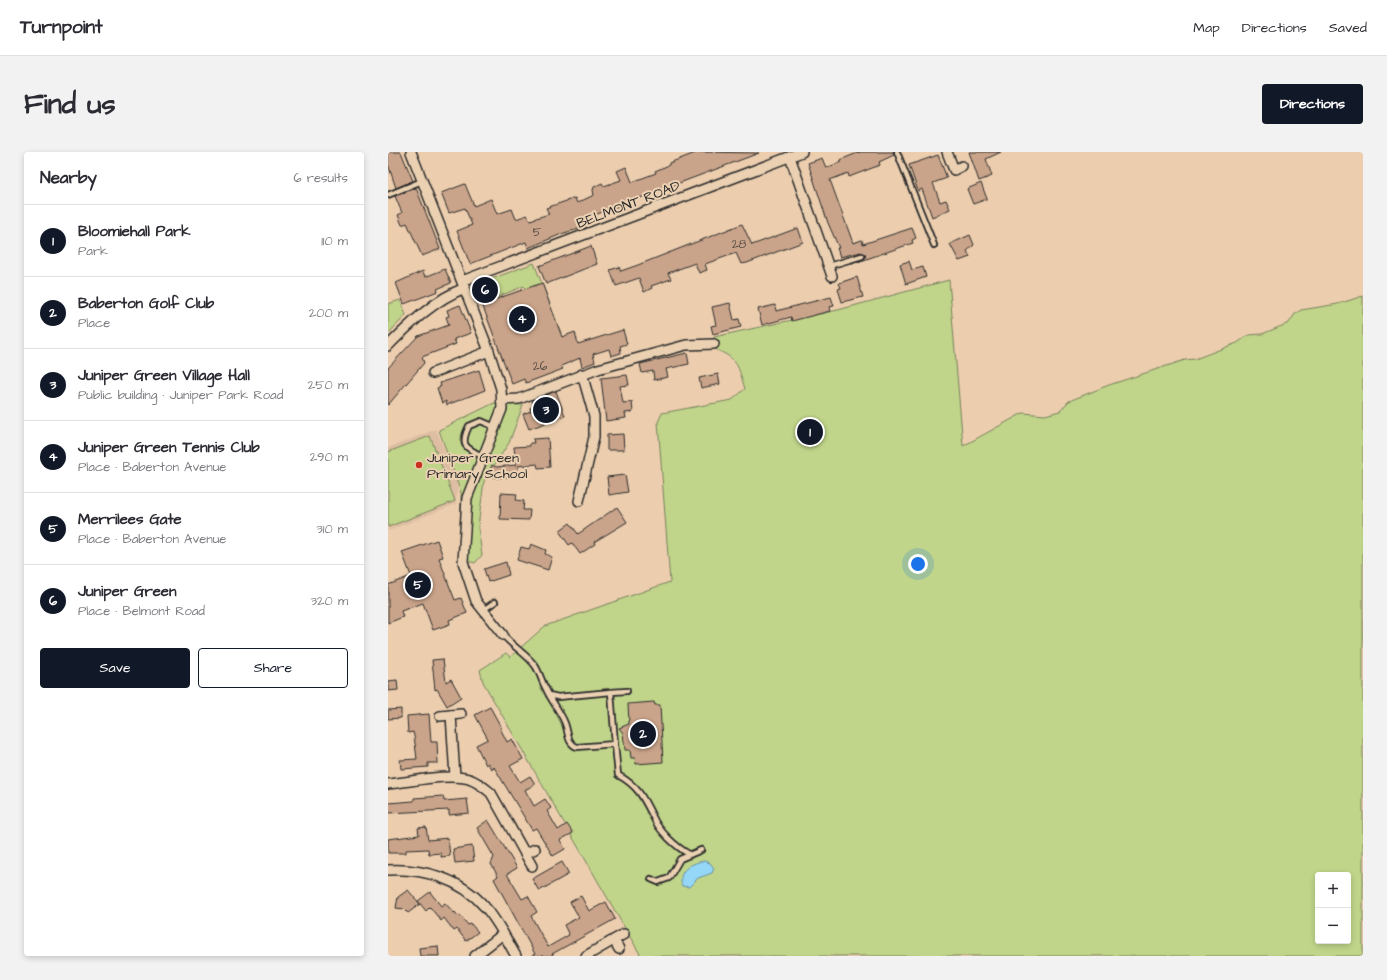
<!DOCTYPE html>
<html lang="en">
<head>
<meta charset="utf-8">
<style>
	body { margin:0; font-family:"Architects Daughter",sans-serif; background:#f2f2f3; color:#2b2b33 }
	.controls { position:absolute; right:12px; bottom:12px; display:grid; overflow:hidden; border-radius:4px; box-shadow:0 2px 6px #0003 }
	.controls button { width:36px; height:36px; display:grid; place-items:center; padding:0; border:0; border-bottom:1px solid #e1e1e2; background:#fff; color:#2b2b33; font:20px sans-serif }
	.you { position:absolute; left:530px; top:412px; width:14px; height:14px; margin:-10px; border:3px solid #fff; border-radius:50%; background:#1a73e8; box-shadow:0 0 0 6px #1a73e833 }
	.badge { display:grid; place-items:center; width:26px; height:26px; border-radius:50%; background:#111827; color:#fff; font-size:13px; font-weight:700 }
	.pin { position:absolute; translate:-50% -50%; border:2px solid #fff; box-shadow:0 1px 4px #0006 }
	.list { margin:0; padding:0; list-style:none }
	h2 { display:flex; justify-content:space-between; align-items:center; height:52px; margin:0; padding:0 16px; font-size:17px }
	h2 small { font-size:13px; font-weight:400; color:#7c7c81 }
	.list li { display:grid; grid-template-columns:26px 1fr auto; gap:12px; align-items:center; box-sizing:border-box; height:72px; padding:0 16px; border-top:1px solid #e1e1e2 }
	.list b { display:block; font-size:15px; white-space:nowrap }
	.list p { margin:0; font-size:13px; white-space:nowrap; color:#7c7c81 }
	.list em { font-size:13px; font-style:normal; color:#7c7c81 }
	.actions { display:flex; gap:8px; padding:12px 16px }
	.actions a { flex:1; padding:9px 0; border:1px solid #111827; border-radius:4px; text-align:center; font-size:14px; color:#111827 }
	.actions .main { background:#111827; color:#fff }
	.map { position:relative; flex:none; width:975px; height:804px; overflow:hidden; border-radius:4px }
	header { display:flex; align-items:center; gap:24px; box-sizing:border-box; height:56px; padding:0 20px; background:#fff; border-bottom:1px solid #e1e1e2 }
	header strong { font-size:19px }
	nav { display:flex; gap:22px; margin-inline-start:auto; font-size:14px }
	.intro { display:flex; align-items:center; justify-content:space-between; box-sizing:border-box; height:96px; padding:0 24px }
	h1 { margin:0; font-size:28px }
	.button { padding:10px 18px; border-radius:4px; background:#111827; color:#fff; font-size:14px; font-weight:700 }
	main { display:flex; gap:24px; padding:0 24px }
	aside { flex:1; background:#fff; border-radius:4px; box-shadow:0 2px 6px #0003 }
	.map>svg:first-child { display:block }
	.built { fill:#debea2 }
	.green { fill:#c0d58a; stroke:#76805a; fill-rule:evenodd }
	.water { fill:#95d7f7; stroke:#6b92a5 }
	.building { fill:#caa48a; stroke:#2b2b2b }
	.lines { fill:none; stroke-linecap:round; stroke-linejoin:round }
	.service-casing { stroke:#2b2b2b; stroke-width:8 }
	.minor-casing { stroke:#2b2b2b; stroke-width:12 }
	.service { stroke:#ebd1b2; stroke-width:4.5 }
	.minor { stroke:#ebd1b2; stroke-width:9 }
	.poi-dot { fill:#c8321e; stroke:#ebd1b2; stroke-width:1.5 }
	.labels { text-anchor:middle; stroke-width:4; stroke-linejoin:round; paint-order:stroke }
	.number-label { font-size:12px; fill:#534943 }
	.street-label { font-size:14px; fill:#2b2b2b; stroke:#ebd1b2 }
	.poi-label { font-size:14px; fill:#2b2b2b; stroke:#ebd1b2; text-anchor:start }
</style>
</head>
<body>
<header>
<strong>Turnpoint</strong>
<nav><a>Map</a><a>Directions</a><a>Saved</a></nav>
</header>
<div class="intro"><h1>Find us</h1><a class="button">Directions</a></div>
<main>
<aside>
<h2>Nearby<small>6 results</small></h2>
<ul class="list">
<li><span class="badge">1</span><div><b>Bloomiehall Park</b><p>Park</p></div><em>110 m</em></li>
<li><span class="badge">2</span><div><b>Baberton Golf Club</b><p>Place</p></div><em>200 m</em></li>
<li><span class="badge">3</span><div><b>Juniper Green Village Hall</b><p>Public building · Juniper Park Road</p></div><em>250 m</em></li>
<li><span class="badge">4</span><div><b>Juniper Green Tennis Club</b><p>Place · Baberton Avenue</p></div><em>290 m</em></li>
<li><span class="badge">5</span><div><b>Merrilees Gate</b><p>Place · Baberton Avenue</p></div><em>310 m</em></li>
<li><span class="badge">6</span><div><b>Juniper Green</b><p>Place · Belmont Road</p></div><em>320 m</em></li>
</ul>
<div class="actions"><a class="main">Save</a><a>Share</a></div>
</aside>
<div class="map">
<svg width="975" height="804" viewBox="0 0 975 804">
	<rect width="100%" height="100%" fill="#ecceaf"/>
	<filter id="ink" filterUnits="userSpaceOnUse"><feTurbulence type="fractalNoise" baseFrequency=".025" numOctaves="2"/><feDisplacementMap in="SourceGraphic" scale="8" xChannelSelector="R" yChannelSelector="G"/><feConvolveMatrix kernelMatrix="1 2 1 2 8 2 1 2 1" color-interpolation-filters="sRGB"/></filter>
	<g filter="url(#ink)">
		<!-- built -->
		<polygon class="built" points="48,277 70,331 68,352 0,379 0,296"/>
		<!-- green -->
		<g class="green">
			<polygon points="146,111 173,181 157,188 136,134 92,152 85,134"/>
			<path d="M561,128L575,294L635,261L657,263L672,259L681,249L721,233L797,208L807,207L849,191L861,183L874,182L901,171L907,162L913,158L950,152L975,144V804H253L95,530L92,518L118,501L122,505L157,474L282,430L270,270L274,261L344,248L357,237C350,214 350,206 326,197V185L450,158ZM930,723H960V789H930Z"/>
			<polygon points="12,148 18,163 0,182 0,152"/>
			<polygon points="106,251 135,253 121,291 96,329 90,375 94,403 87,411 73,407 73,341 51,278"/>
			<polygon points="42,284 67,349 0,375 0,300"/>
		</g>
		<!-- water -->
		<path class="water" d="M316,709L322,711L326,716L324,721L310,726L301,735L294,734C289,719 302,711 316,709Z"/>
		<!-- building -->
		<g class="building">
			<polygon points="0,0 13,0 25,29 8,36 0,12"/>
			<polygon points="310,0 371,1 196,67 198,75 176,81 140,96 138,90 82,112 69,79 84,73 77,56 61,61 53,41 77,32 86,54 103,47 109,62 124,57 128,67 139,63 142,68 161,62 158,56 187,46 189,51 206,43 205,38 206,35 214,31 216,34 233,28 229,19 238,15 244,30 268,21 267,19 281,13 281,11"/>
			<polygon points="472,0 505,0 506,3 491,10 492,13 461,25 460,21 442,28 465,91 474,88 475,92 524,76 528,86 524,88 525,91 464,112 476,107 477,103 473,100 452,105 449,96 451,96 440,71 420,11 434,6 438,16 453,10 452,8"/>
			<polygon points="581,0 613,0 598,7 604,24 591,29"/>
			<polygon points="550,3 559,26 545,31 552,50 558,48 562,57 544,65 534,37 530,39 521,13"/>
			<polygon points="593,31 599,47 585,52 579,37"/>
			<polygon points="28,36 52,97 34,104 19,71 14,73 10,63 14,61 7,44"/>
			<polygon points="354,72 364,93 410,76 415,90 359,111 353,112 348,101 317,112 319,118 311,121 307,111 280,121 283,127 263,134 264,136 256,140 251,126 228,134 222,118 231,115 233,119 250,113"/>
			<polygon points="582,83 586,93 579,99 582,105 571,109 562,92"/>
			<polygon points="203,94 209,112 158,132 151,114"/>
			<polygon points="521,109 524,118 535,115 538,125 518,132 512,112"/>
			<polygon points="57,117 63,131 49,137 50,139 16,152 8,131 35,119 37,125"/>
			<polygon points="469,125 475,145 454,150 450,137 453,136 451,131"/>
			<polygon points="154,131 174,185 187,180 190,192 235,178 239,192 232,194 233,201 223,204 221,197 205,202 207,210 194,215 192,206 173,214 175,217 138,231 136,227 124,232 94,152"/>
			<polygon points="443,145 446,154 441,155 442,159 404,169 403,165 374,173 370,157 387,153 388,159"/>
			<polygon points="342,151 346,168 351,167 353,175 325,182 323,174 328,173 324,155"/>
			<polygon points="72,153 83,181 66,187 68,192 34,205 36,211 0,253 0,216 30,184 61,173 58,165 61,164 59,158"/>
			<polygon points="299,201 301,212 278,217 280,225 266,228 265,219 254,221 252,212"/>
			<polygon points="91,218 97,238 59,253 58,249 54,251 49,236 53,234 52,231"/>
			<polygon points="330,222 332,232 313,236 311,226"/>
			<polygon points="239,223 241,233 232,234 235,251 244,250 245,260 237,261 238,266 218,269 213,226"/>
			<polygon points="168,239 177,264 141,277 135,262 143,259 142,256 146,254 144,249"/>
			<polygon points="235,282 236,298 219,298 219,283"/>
			<polygon points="160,286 162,315 150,316 149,312 130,314 131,324 108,326 100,323 104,313 108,315 128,313 126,295 142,294 142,291 146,291 145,287"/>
			<polygon points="237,323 240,340 221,343 219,325"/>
			<polygon points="113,341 129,342 128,348 136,349 135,358 142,358 141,368 112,367"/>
			<polygon points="229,355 239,370 206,390 207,392 192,402 184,391 181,393 171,379 182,371 190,382"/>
			<polygon points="49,388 55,405 51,406 61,433 67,448 73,446 79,461 61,468 62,472 45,478 35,451 13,459 15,465 0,471 0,433 23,424 14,400"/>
			<polygon points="143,392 158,398 157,402 164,405 160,418 129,408 133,395 141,397"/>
			<polygon points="118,410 121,423 100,430 96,417"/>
			<polygon points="55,507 58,530 63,527 73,545 59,554 49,537 47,538 44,508"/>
			<polygon points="9,528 10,538 0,539 0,529"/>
			<polygon points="266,550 267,553 272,553 275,610 248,612 247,606 243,606 242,598 237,598 235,581 231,576 241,572 240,552"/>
			<polygon points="102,555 113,575 112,576 119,590 124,587 135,607 122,614 132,630 142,624 147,632 137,638 146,654 157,647 163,656 159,659 170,678 179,672 185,681 172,688 177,697 165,704 148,676 144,678 106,615 103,617 100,611 98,613 88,593 100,587 87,563"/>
			<polygon points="13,557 13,566 0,567 0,558"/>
			<polygon points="41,562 43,590 49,590 50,611 40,611 40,615 13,617 12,608 29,607 26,584 25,580 20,581 19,564"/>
			<polygon points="55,644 56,649 79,647 81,661 61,663 61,658 0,661 0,651 26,649 26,646"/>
			<polygon points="100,668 129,716 119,722 134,747 140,744 149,760 143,764 160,795 181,783 176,773 191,765 182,750 193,744 201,759 218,750 227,767 164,802 165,804 143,804 147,802 106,727 110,724 103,712 106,705 89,676"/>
			<polygon points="38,675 40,688 60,686 62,704 53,705 53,701 41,702 40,697 18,698 18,701 0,701 0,687 31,683 30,676"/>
			<polygon points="84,694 86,709 67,711 65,697"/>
			<polygon points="174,710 181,722 151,739 144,727"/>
			<polygon points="20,738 32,752 20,761 16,757 8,756 10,745"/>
			<polygon points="42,740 53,754 57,751 66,761 67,760 70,764 72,763 80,773 83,772 90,780 78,789 69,777 66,779 56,766 53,769 42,755 38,759 30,749"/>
			<polygon points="50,794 51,804 32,804 31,796"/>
		</g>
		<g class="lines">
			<defs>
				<g id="service">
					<polyline points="509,0 546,93"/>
					<polyline points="0,43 34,29"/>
					<polyline points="441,114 474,104"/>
					<path d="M94,304C76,295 72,293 81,274L93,269L107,275"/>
					<polyline points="95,458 107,450"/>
					<path d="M115,483C124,494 140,503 148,515C152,522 154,530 158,537C163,548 171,558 176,569C181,579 178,591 189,595L227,592L223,540L170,545L161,543"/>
					<polyline points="223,540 239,539"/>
					<path d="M227,592L230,623C250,634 255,645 265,665C271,679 288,695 301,702"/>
					<polyline points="263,727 270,730 281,726 292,707 313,698"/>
				</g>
				<g id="minor">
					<polyline points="23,0 101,199 113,237 114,257 79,346 75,410 88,449 115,483"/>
					<polyline points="559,0 566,18 574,14"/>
					<polyline points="402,5 444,124"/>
					<polyline points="74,129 414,0"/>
					<path d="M0,194C22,172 47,147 77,136"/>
					<polyline points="45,221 101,199"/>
					<polyline points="114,248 131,247 210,217 298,193 326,192"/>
					<polyline points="191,349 206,285 206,264 194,222"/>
					<polyline points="63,563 67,625"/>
					<polyline points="52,564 73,562"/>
					<path d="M0,632C23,630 59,621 81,627C90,630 96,635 103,641L144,714"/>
					<polyline points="137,702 147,697"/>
					<path d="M0,718C35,716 73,727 97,755C110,769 118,787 128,804"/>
					<polyline points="226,788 231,797"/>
					<polyline points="87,804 115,782"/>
					<polyline points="198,804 236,782"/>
				</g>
			</defs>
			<!-- service casing -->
			<use href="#service" class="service-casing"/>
			<!-- minor casing -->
			<use href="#minor" class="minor-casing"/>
			<!-- service -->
			<use href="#service" class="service"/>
			<!-- minor -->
			<use href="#minor" class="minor"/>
		</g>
	</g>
	<!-- markers -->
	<circle class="poi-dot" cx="31" cy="313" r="4"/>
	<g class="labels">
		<!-- number labels -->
		<g class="number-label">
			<text x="149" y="84">5</text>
			<text x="351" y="96">28</text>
			<text x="152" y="218">26</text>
		</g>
		<!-- street labels -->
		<g class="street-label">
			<text transform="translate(240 52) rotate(-21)" y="5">BELMONT ROAD</text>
		</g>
		<!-- poi labels -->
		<g class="poi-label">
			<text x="39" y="310">Juniper Green<tspan x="39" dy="16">Primary School</tspan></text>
		</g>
	</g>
</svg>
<div class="controls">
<button>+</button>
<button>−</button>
</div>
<div class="you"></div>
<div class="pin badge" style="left:422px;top:280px">1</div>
<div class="pin badge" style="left:255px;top:582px">2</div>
<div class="pin badge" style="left:158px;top:258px">3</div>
<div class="pin badge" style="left:134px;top:167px">4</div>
<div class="pin badge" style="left:30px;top:433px">5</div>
<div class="pin badge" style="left:97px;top:138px">6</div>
</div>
</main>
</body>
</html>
